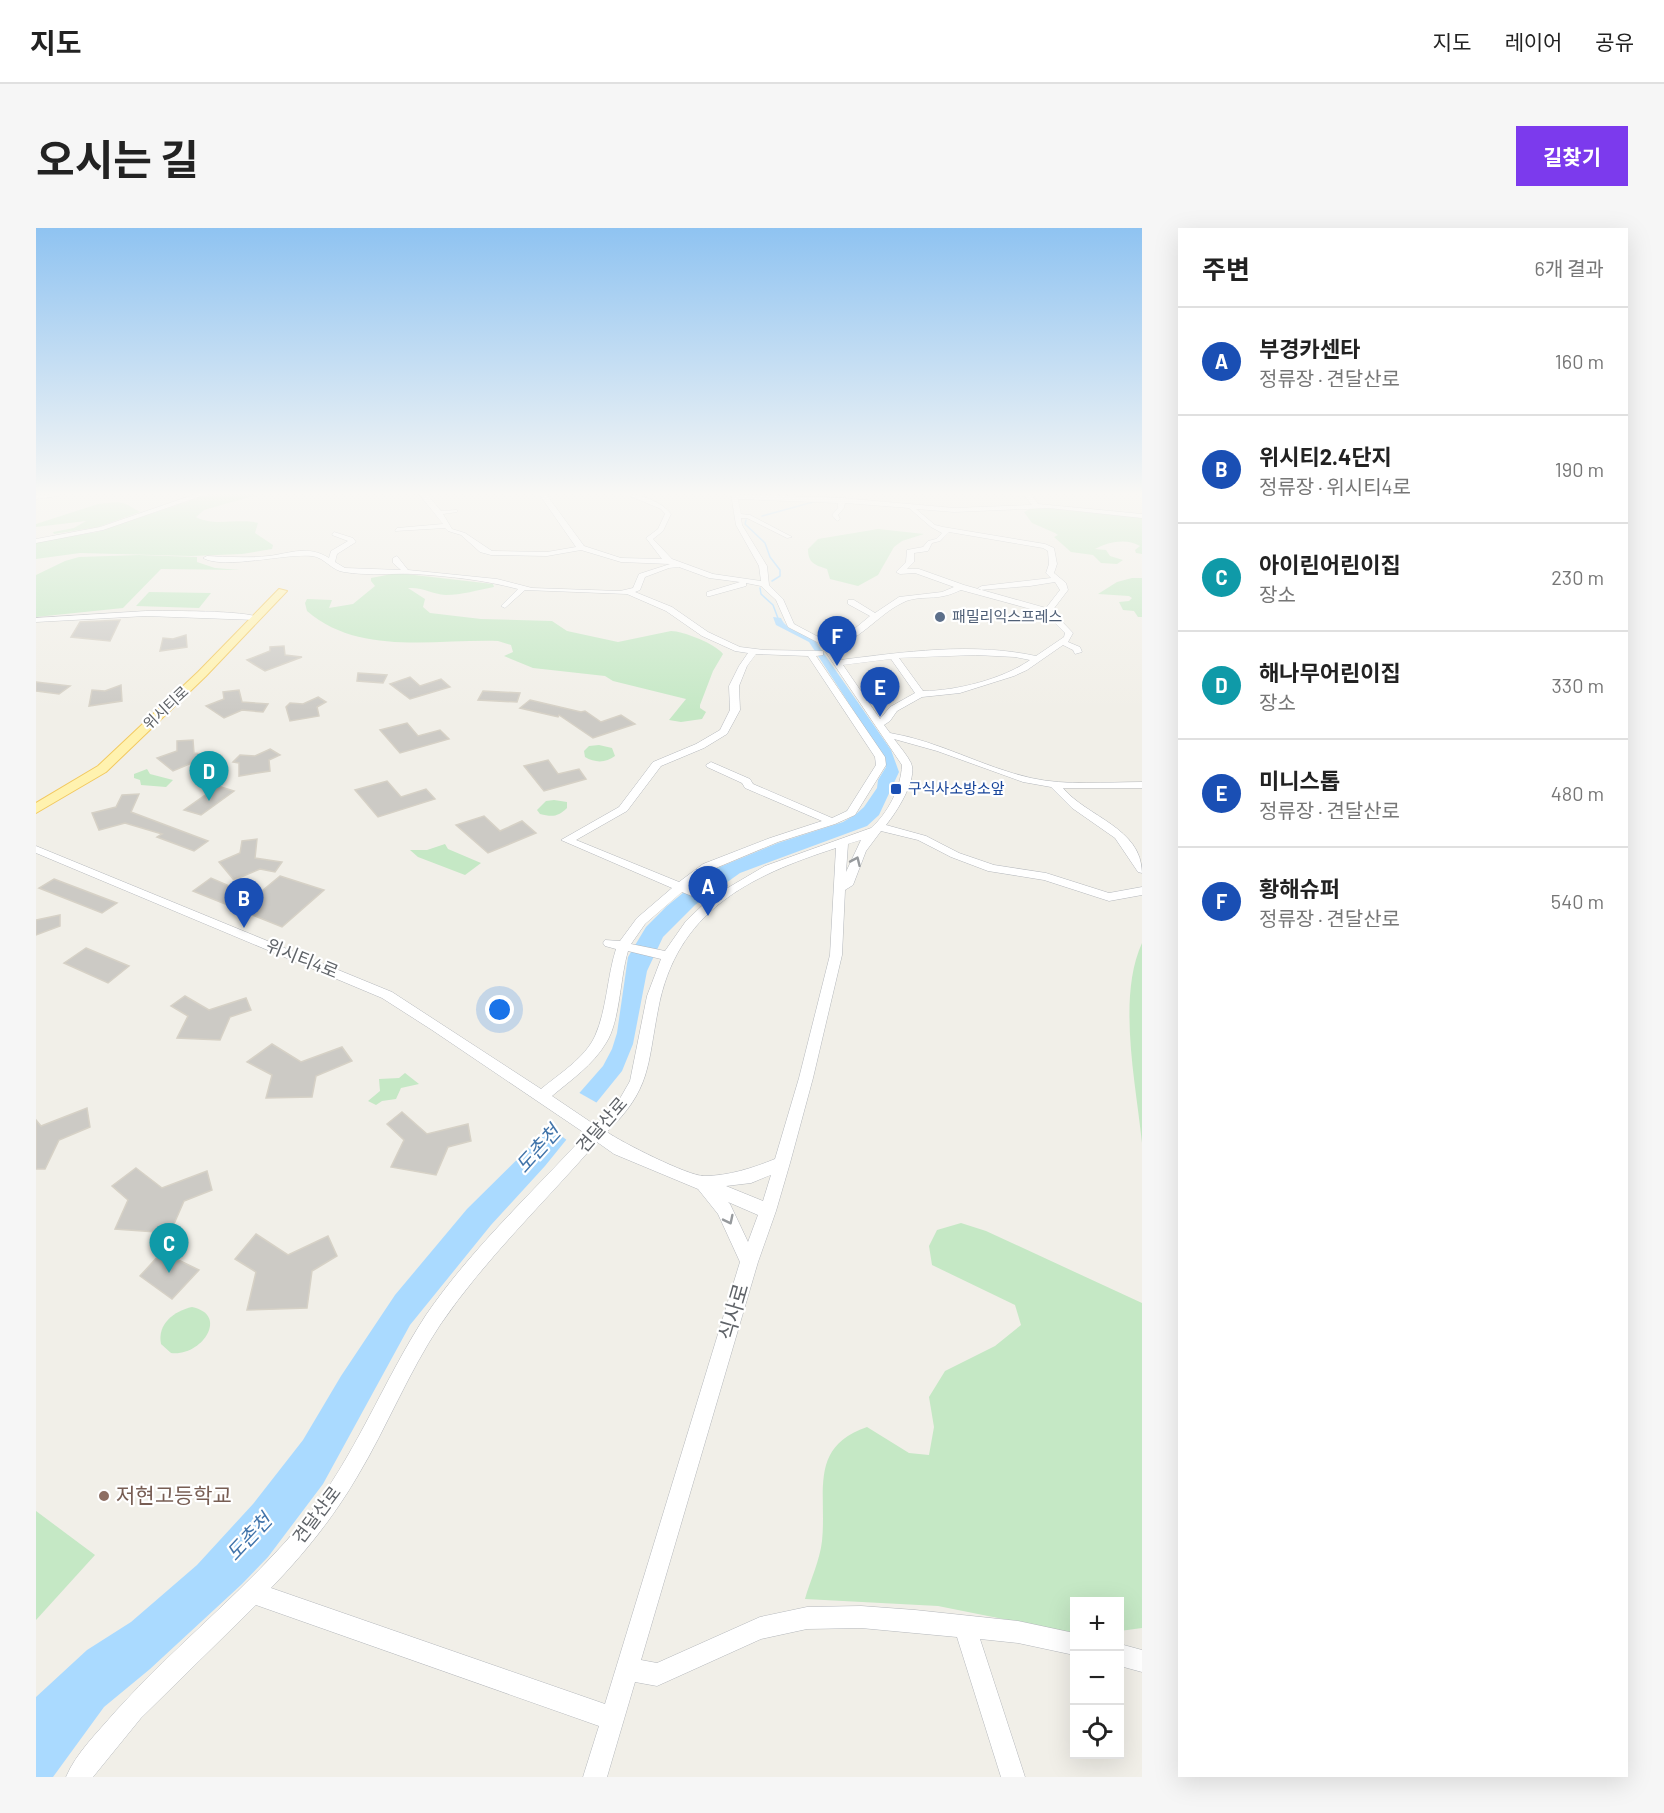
<!DOCTYPE html>
<html lang="ko">
<head>
<meta charset="utf-8">
<style>
	body { margin:0; font-family:Barlow,"Noto Sans KR",sans-serif; background:#f6f6f6; color:#222 }
	.controls { position:absolute; right:18px; bottom:18px; display:grid; overflow:hidden; border-radius:0px; box-shadow:0 6px 24px #0002 }
	.controls button { width:54px; height:54px; display:grid; place-items:center; padding:0; border:0; border-bottom:2px solid #e0e0e0; background:#fff; color:#222; font:30px sans-serif }
	.you { position:absolute; left:464px; top:782px; width:21px; height:21px; margin:-15px; border:4px solid #fff; border-radius:50%; background:#1a73e8; box-shadow:0 0 0 9px #1a73e833 }
	.badge { display:grid; place-items:center; width:39px; height:39px; border-radius:50%; background:#7c3aed; color:#fff; font-size:20px; font-weight:700 }
	.pin { position:absolute; translate:-50% -50px; filter:drop-shadow(0 2px 3px #0008) }
	.pin::after { content:''; position:absolute; top:32px; width:21px; height:18px; background:inherit; clip-path:polygon(0 0,100% 0,50% 100%) }
	.list { margin:0; padding:0; list-style:none }
	h2 { display:flex; justify-content:space-between; align-items:center; height:78px; margin:0; padding:0 24px; font-size:26px }
	h2 small { font-size:20px; font-weight:400; color:#767676 }
	.list li { display:grid; grid-template-columns:39px 1fr auto; gap:18px; align-items:center; box-sizing:border-box; height:108px; padding:0 24px; border-top:2px solid #e0e0e0 }
	.list b { display:block; font-size:22px; white-space:nowrap }
	.list p { margin:0; font-size:20px; white-space:nowrap; color:#767676 }
	.list em { font-size:20px; font-style:normal; color:#767676 }
	.icon { flex:none; width:33px; height:33px; fill:none; stroke:currentColor; stroke-width:2; stroke-linecap:round; stroke-linejoin:round }
	.map { position:relative; flex:none; width:1106px; height:1549px; overflow:hidden; border-radius:0px }
	header { display:flex; align-items:center; gap:36px; box-sizing:border-box; height:84px; padding:0 30px; background:#fff; border-bottom:2px solid #e0e0e0 }
	header strong { font-size:28px }
	nav { display:flex; gap:33px; margin-inline-start:auto; font-size:21px }
	.intro { display:flex; align-items:center; justify-content:space-between; box-sizing:border-box; height:144px; padding:0 36px }
	h1 { margin:0; font-size:42px }
	.button { padding:15px 27px; border-radius:0px; background:#7c3aed; color:#fff; font-size:21px; font-weight:700 }
	main { display:flex; gap:36px; padding:0 36px }
	aside { flex:1; background:#fff; border-radius:0px; box-shadow:0 6px 24px #0002 }
	.map>svg:first-child { display:block }
	.green { fill:#c5e8c5 }
	.water { fill:#aadaff }
	.pier { fill:#f1efe8 }
	.lines { fill:none; stroke-linecap:round; stroke-linejoin:round }
	.stream { stroke:#aadaff; stroke-width:1.5 }
	.building { fill:#cccac5; stroke:#d6d1c6; stroke-width:1.5 }
	.minor-casing { stroke:#b5b8bc; stroke-width:1 }
	.major-casing { stroke:#f2c960; stroke-width:2 }
	.minor { fill:#fff; fill-rule:evenodd }
	.major { fill:#fff2af; fill-rule:evenodd }
	.oneway { stroke:#979a9d }
	.service-dot { fill:#5c6f8a; stroke:#fff; stroke-width:2 }
	.transit-dot { fill:#1a4fb4; stroke:#fff; stroke-width:2 }
	.education-dot { fill:#8d6e63; stroke:#fff; stroke-width:2 }
	.labels { text-anchor:middle; stroke-width:4.5; stroke-linejoin:round; paint-order:stroke }
	.far-service-label { font-size:15px; fill:#4e5e75; stroke:#fff; text-anchor:start }
	.far-street-label { font-size:15px; fill:#5f6368; stroke:#fff }
	.far-transit-label { font-size:15px; fill:#164399; stroke:#fff; text-anchor:start }
	.street-label { font-size:18px; fill:#5f6368; stroke:#fff }
	.water-label { font-size:20px; font-style:italic; fill:#4174aa; stroke:#fff }
	.near-street-label { font-size:21px; fill:#5f6368; stroke:#fff }
	.near-education-label { font-size:21px; fill:#785e54; stroke:#fff; text-anchor:start }
</style>
</head>
<body>
<header>
<strong>지도</strong>
<nav><a>지도</a><a>레이어</a><a>공유</a></nav>
</header>
<div class="intro"><h1>오시는 길</h1><a class="button">길찾기</a></div>
<main>
<div class="map">
<svg width="1106" height="1549" viewBox="0 0 1106 1549">
	<rect width="100%" height="100%" fill="#f1efe8"/>
	<!-- green -->
	<g class="green">
		<path d="M174,266H224L168,282L160,289C178,299 202,290 222,295L219,305L237,317L236,321L206,326L155,328L44,325L0,331V314L61,304Z"/>
		<polygon points="81,274 90,276 104,284 62,299 18,306 17,304 38,300 50,293 0,299 0,296 62,276"/>
		<path d="M1008,280L1106,290V326L1100,325L1099,322L1104,318C1090,310 1072,314 1059,321L1070,322L1074,328L1087,332L1081,336L1065,335L1057,327L1035,324L1018,309L1022,307L1019,305L996,295L988,284L994,281Z"/>
		<path d="M842,301L888,306L866,313L858,319L842,347L822,358L794,351L791,341C779,337 772,335 772,321L782,311Z"/>
		<polygon points="103,327 161,329 161,334 179,340 204,342 125,341 87,380 0,389 0,347 29,333 43,329"/>
		<path d="M361,345L457,356L458,359C442,362 425,367 410,367C395,366 388,359 372,360L389,371L387,379L394,385L445,391L516,393L531,403L582,414L635,403C647,403 680,416 687,426L677,443L664,477V480L670,484L666,491L645,494L633,492L650,471L577,453L569,448L497,440L468,428L477,424L475,417L462,413C399,411 323,428 271,383L269,375L271,371L296,372L293,380L317,376L339,358L335,353V350Z"/>
		<polygon points="1096,350 1106,350 1106,389 1102,389 1098,383 1087,382 1083,374 1093,373 1096,370 1093,368 1062,366 1081,354"/>
		<polygon points="113,364 175,365 163,380 100,378"/>
		<path d="M563,517L576,520L579,528C570,535 559,535 549,529L548,523L553,518Z"/>
		<polygon points="111,541 114,546 137,552 130,559 105,557 104,552 98,550 98,546"/>
		<path d="M518,572L531,574V580C522,589 516,589 504,586L501,582L510,573Z"/>
		<polygon points="409,616 412,621 445,635 429,647 382,629 374,622 391,622"/>
		<path d="M1106,715V915C1100,855 1081,770 1106,715Z"/>
		<polygon points="369,845 383,856 365,860 360,871 346,873 340,877 332,873 344,863 343,851 363,850"/>
		<path d="M925,995L950,1003L1106,1075V1400L1084,1403V1374H1038V1405L902,1378L769,1371C774,1353 784,1332 786,1313C791,1265 772,1219 831,1199L873,1225L893,1227L898,1199L893,1169L909,1143L959,1118L985,1097L979,1077L896,1037L893,1018L901,1002Z"/>
		<path d="M156,1079C194,1087 165,1129 135,1125L125,1116C121,1096 138,1083 156,1079Z"/>
		<polygon points="0,1283 59,1327 0,1392"/>
	</g>
	<!-- water -->
	<path class="water" d="M737,389L745,390C751,404 769,404 780,414L855,522L863,544L843,587L831,598L704,645L659,677L627,709L611,743L597,816L586,843L509,938L455,997L374,1097L287,1256L232,1329L206,1356L114,1441L68,1479L17,1549H0V1469L51,1422L95,1394L161,1337L217,1276L267,1212L305,1148L359,1067L431,981L510,903L567,838L576,821L581,805L592,729L610,699L631,678L674,643L742,615L807,594L819,587L828,579L841,560L842,552L850,539L847,528L773,414L740,397Z"/>
	<!-- pier -->
	<polygon class="pier" points="540,863 563,876 532,913 511,897"/>
	<g class="lines">
		<!-- stream -->
		<g class="stream">
			<polyline points="726,288 781,273"/>
			<polyline points="710,292 709,296 729,315 734,329 744,342 744,348 736,353"/>
			<polyline points="724,360 725,366 737,377 743,393"/>
		</g>
	</g>
	<!-- building -->
	<g class="building">
		<polygon points="84,392 74,413 35,409 44,394"/>
		<polygon points="150,407 151,419 124,423 127,410 137,411"/>
		<polygon points="248,418 249,427 266,429 229,443 211,432 234,423 234,419"/>
		<polygon points="322,445 351,447 347,455 321,453"/>
		<polygon points="374,449 384,458 405,451 414,459 374,471 354,456"/>
		<polygon points="0,454 34,458 23,466 0,463"/>
		<polygon points="85,457 86,473 53,478 56,462 69,463"/>
		<polygon points="203,462 206,474 232,476 227,484 206,482 188,490 170,478 188,471 187,464"/>
		<polygon points="447,463 484,465 481,474 442,472"/>
		<polygon points="282,469 290,474 281,479 283,488 254,493 250,479 254,475 267,476"/>
		<polygon points="494,472 545,484 549,483 565,494 585,487 599,496 557,510 523,487 522,489 484,480"/>
		<polygon points="371,495 382,508 404,502 413,511 364,525 344,502"/>
		<polygon points="157,512 158,525 185,528 175,536 158,534 137,543 121,530 141,523 141,513"/>
		<polygon points="234,521 244,527 233,532 234,543 203,548 203,535 197,534 204,527 219,528"/>
		<polygon points="512,532 522,546 543,541 550,551 508,563 488,538"/>
		<polygon points="351,553 365,569 390,561 399,571 342,589 319,562"/>
		<polygon points="182,558 198,563 165,587 148,582"/>
		<polygon points="103,566 95,584 172,613 158,623 121,609 126,606 89,595 63,602 56,585 80,579 86,567"/>
		<polygon points="448,588 464,603 486,593 500,605 452,625 420,597"/>
		<polygon points="221,611 219,630 246,634 239,644 224,641 198,652 183,634 204,625 206,613"/>
		<polygon points="244,648 288,662 246,699 157,663 175,650 207,664 203,660 221,667"/>
		<polygon points="18,651 81,675 66,685 3,660"/>
		<polygon points="24,687 24,698 0,707 0,692"/>
		<polygon points="50,720 93,738 72,755 28,735"/>
		<polygon points="149,768 173,782 210,770 215,782 194,789 184,812 141,810 152,788 135,778"/>
		<polygon points="236,816 265,834 306,819 316,833 280,848 276,869 230,870 236,847 211,834"/>
		<polygon points="51,880 54,899 23,912 9,941 0,941 0,892 5,898"/>
		<polygon points="366,884 391,906 432,896 435,913 412,919 400,947 355,939 368,912 351,896"/>
		<polygon points="100,940 126,960 171,943 176,962 148,973 134,1005 79,1001 92,972 76,958"/>
		<polygon points="220,1006 252,1027 292,1008 301,1028 276,1043 271,1080 211,1082 220,1044 199,1031"/>
		<polygon points="126,1024 163,1042 136,1071 104,1048"/>
	</g>
	<g class="lines">
		<defs>
			<g id="minor">
				<polygon points="25,266 22,268 0,271 0,267"/>
				<polygon points="160,266 171,266 67,302 0,315 0,311 64,299"/>
				<path d="M383,266H391L405,283L421,282V284L407,286L416,301L429,305L456,323L511,324L540,319L503,266H510L548,318L585,330L626,331L610,310L622,301L629,286L625,281L589,266C605,266 626,274 635,286L627,303L617,311L636,331L677,346L725,353L723,338L700,297L695,266L806,270L918,280L996,277L987,266H995L1002,276L1106,286V290L1013,280L918,284L880,281L899,297L907,299L1009,316L1018,320L1021,336L1018,345L1030,355L1032,362L1016,383L1037,405L1032,414L1044,419L1046,424L1039,426L1037,422L1027,417L991,442L978,448L924,465L886,469L861,483L854,493L848,497L854,505C903,513 946,539 995,550C1031,558 1069,554 1106,554V560H1027C1051,589 1106,600 1106,645L1102,644L1079,610L1036,580L1015,559L987,554L901,523L858,511C864,519 871,527 875,535C882,551 860,585 850,597L890,608L923,625L958,637L1010,645L1073,665L1106,659V667L1073,673L1008,652L952,643L915,629L882,612L845,603L830,623L817,657L809,662L806,727L777,850L754,935L740,983L722,1034L605,1432L621,1435L724,1389L771,1379L825,1378L879,1382L982,1393L1038,1405V1427L982,1415L944,1411L989,1549H965L921,1409L825,1400L771,1401L725,1411L621,1458L599,1454L571,1549H547L563,1498L220,1377L105,1490L57,1549H30C40,1525 62,1504 79,1484C140,1416 212,1361 270,1290C319,1229 347,1153 390,1087C435,1021 496,965 550,906L396,802L346,770L0,625V618L356,764L505,861C523,846 549,830 559,808C571,781 571,749 580,721L569,718L567,715L569,712L584,713L601,690L636,660L525,612L583,579L617,534L660,516L684,502L694,482L693,458L703,438L712,425L699,423L666,408L630,383L591,366L489,362L469,380L465,378L482,361C448,352 412,348 377,346C355,345 331,348 308,344C296,343 288,329 276,328C250,325 188,342 167,330L171,328C191,329 213,330 233,328C255,325 272,317 293,330L295,323L312,313L296,307L298,304L317,310L320,314L301,326L299,334L309,340L365,342L357,335V330L361,328L372,342L461,351L496,360L584,363L597,360L603,346L634,336L585,334L545,322L511,328L455,327L444,324L425,307L412,303L409,300L359,303L361,300L407,296ZM702,271L802,275V280L796,287L801,293L804,291L802,287L808,280L809,275L873,280L895,299L906,305L900,311L892,313L887,319L871,322L870,334L860,344L864,346L879,345L918,359L906,364L863,369L839,385L818,372H812V376L834,388L811,407L800,413H790L758,396L747,371L733,357L731,338L706,297L705,290H711L751,310L756,309L714,287L705,286ZM913,304L1007,320L1012,323L1013,336L1010,345L1015,350L946,358L942,360L943,362L994,358L1019,354L1024,362L1010,380L928,357L883,341H871L878,334V325L892,323L896,315L904,313ZM643,339L673,350L704,354L671,364V368H674L710,358V355L725,358L740,372L752,399L781,414L789,423L866,537C865,560 852,585 835,600L729,638L678,668L653,658L675,642L742,614L799,596L819,587L850,537L849,529L780,428L787,427V423L728,422L704,419L672,404L636,379L599,364L604,362L609,349L633,340ZM925,362L1009,385L1029,405L1028,409L1000,428C936,414 868,424 804,432L794,418C822,416 841,387 866,375C878,368 895,371 908,368C914,367 920,364 925,362ZM720,426L772,428L839,529L840,537L811,583L796,590L717,556L714,551L675,534L670,537L671,539L706,555L709,560L786,593L734,610L667,636L643,654L540,612L591,583L625,538L668,520L691,506L704,482L703,458L711,438ZM940,427L979,429L994,432C967,451 920,463 887,463L863,430ZM855,431L879,465L854,479L844,491L807,437ZM825,612L810,644L812,616ZM800,620L794,727L763,850L739,931C717,940 692,948 668,948C652,948 585,914 571,904C615,861 611,839 622,782C640,683 713,648 800,620ZM646,664L670,674L650,693L629,723L595,716L609,696ZM592,723L625,731L611,768L594,853L582,874L559,897L516,868C535,852 557,837 570,815C584,794 584,749 592,723ZM561,914L578,926L662,961L682,986L704,1034L569,1476L235,1360C268,1326 297,1290 321,1249C351,1199 372,1145 404,1097C449,1031 508,975 561,914ZM735,947L727,973L690,958L715,955ZM692,974L722,987L712,1014L694,976Z"/>
				<path d="M110,383C130,383 211,382 224,390L220,392L110,388L0,394V390Z"/>
				<polygon points="1084,1416 1106,1422 1106,1444 1084,1438"/>
			</g>
			<polygon id="major" points="243,361 251,363 170,448 70,544 0,585 0,575 62,538 162,444"/>
		</defs>
		<!-- minor casing -->
		<use href="#minor" class="minor-casing"/>
		<!-- major casing -->
		<use href="#major" class="major-casing"/>
		<!-- minor -->
		<use href="#minor" class="minor"/>
		<!-- major -->
		<use href="#major" class="major"/>
	</g>
	<!-- one-way arrows -->
	<defs><path id="oneway-chevron" d="M-2-3.5L2.5 0L-2 3.5" fill="none" stroke-width="1.6" stroke-linecap="round" stroke-linejoin="round" transform="scale(1.5)"/></defs>
	<g class="oneway">
		<use href="#oneway-chevron" transform="translate(820 633) rotate(-66)"/>
		<use href="#oneway-chevron" transform="translate(693 992) rotate(64)"/>
	</g>
	<!-- sky -->
	<linearGradient id="sky" x2="0" y2="1"><stop stop-color="#8fc3f1"/><stop offset="0.55" stop-color="#f9f8f5"/><stop offset="1" stop-color="#f9f8f5" stop-opacity="0"/></linearGradient>
	<rect width="1106" height="483" fill="url(#sky)"/>
	<!-- markers -->
	<circle class="service-dot" cx="904" cy="389" r="6"/>
	<rect class="transit-dot" x="854" y="555" width="12" height="12" rx="3"/>
	<circle class="education-dot" cx="68" cy="1268" r="6"/>
	<g class="labels">
		<!-- far-service labels -->
		<g class="far-service-label">
			<text x="916" y="394">패밀리익스프레스</text>
		</g>
		<!-- far-street labels -->
		<g class="far-street-label">
			<text transform="translate(130 480) rotate(-43)" y="5">위시티로</text>
		</g>
		<!-- far-transit labels -->
		<g class="far-transit-label">
			<text x="872" y="566">구식사소방소앞</text>
		</g>
		<!-- street labels -->
		<g class="street-label">
			<text transform="translate(266 731) rotate(22)" y="6">위시티4로</text>
			<text transform="translate(566 897) rotate(-49)" y="6">견달산로</text>
			<text transform="translate(281 1287) rotate(-53)" y="6">견달산로</text>
		</g>
		<!-- water labels -->
		<g class="water-label">
			<text transform="translate(502 921) rotate(-48)" y="7">도촌천</text>
			<text transform="translate(213 1309) rotate(-47)" y="7">도촌천</text>
		</g>
		<!-- near-street labels -->
		<g class="near-street-label">
			<text transform="translate(698 1084) rotate(-74)" y="7">식사로</text>
		</g>
		<!-- near-education labels -->
		<g class="near-education-label">
			<text x="80" y="1275">저현고등학교</text>
		</g>
	</g>
</svg>
<div class="controls">
<button>+</button>
<button>−</button>
<button><svg class="icon" aria-label="locate" viewBox="0 0 24 24"><circle cx="12" cy="12" r="6"/><path d="M12 2v4M12 18v4M2 12h4M18 12h4"/></svg></button>
</div>
<div class="you"></div>
<div class="pin badge" style="left:672px;top:688px;background:#1a4fb4">A</div>
<div class="pin badge" style="left:208px;top:700px;background:#1a4fb4">B</div>
<div class="pin badge" style="left:133px;top:1045px;background:#0f9aa8">C</div>
<div class="pin badge" style="left:173px;top:573px;background:#0f9aa8">D</div>
<div class="pin badge" style="left:844px;top:489px;background:#1a4fb4">E</div>
<div class="pin badge" style="left:801px;top:438px;background:#1a4fb4">F</div>
</div>
<aside>
<h2>주변<small>6개 결과</small></h2>
<ul class="list">
<li><span class="badge" style="background:#1a4fb4">A</span><div><b>부경카센타</b><p>정류장 · 견달산로</p></div><em>160 m</em></li>
<li><span class="badge" style="background:#1a4fb4">B</span><div><b>위시티2.4단지</b><p>정류장 · 위시티4로</p></div><em>190 m</em></li>
<li><span class="badge" style="background:#0f9aa8">C</span><div><b>아이린어린이집</b><p>장소</p></div><em>230 m</em></li>
<li><span class="badge" style="background:#0f9aa8">D</span><div><b>해나무어린이집</b><p>장소</p></div><em>330 m</em></li>
<li><span class="badge" style="background:#1a4fb4">E</span><div><b>미니스톱</b><p>정류장 · 견달산로</p></div><em>480 m</em></li>
<li><span class="badge" style="background:#1a4fb4">F</span><div><b>황해슈퍼</b><p>정류장 · 견달산로</p></div><em>540 m</em></li>
</ul>
</aside>
</main>
</body>
</html>
